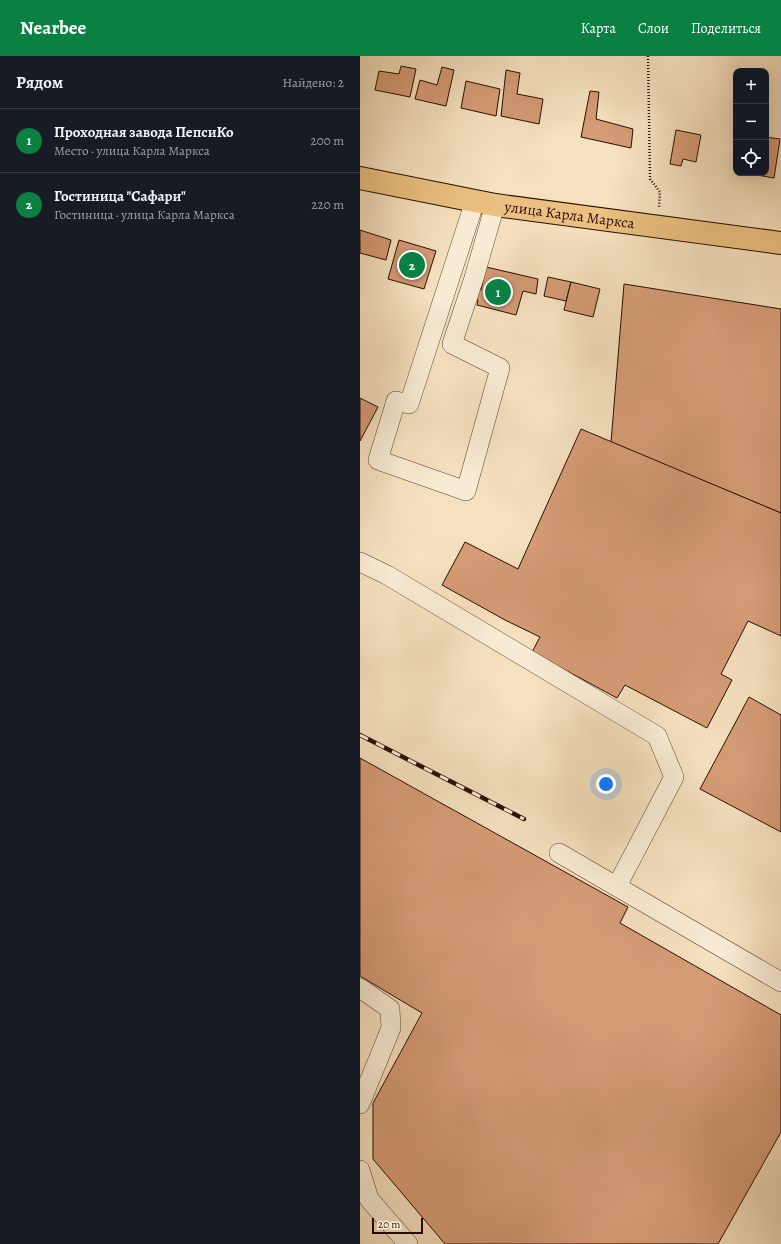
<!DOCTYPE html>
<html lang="ru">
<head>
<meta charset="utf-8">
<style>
	body { margin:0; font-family:Alegreya,serif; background:#20242c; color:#f1f3f6 }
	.controls { position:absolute; right:12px; top:12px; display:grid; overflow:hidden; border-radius:8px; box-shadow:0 4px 16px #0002 }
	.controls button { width:36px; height:36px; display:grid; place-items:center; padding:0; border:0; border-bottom:1px solid #363941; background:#171b24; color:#f1f3f6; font:20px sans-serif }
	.scale { position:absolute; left:12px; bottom:10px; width:51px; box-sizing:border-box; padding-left:4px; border:2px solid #280e00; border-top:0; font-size:11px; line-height:14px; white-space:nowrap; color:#280e00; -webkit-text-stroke:3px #f9ecd5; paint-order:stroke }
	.you { position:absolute; left:246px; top:728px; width:14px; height:14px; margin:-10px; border:3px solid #fff; border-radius:50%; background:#1a73e8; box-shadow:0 0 0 6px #1a73e833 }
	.badge { display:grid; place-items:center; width:26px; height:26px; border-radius:50%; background:#0b8043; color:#fff; font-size:13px; font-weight:700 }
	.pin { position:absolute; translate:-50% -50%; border:2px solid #fff; box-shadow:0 1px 4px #0006 }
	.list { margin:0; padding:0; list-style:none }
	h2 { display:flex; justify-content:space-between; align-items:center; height:52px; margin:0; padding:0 16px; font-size:17px }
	h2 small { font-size:13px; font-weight:400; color:#9ea1a6 }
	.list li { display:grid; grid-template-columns:26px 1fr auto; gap:12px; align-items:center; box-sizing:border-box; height:64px; padding:0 16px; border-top:1px solid #363941 }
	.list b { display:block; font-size:15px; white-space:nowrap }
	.list p { margin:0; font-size:13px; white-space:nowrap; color:#9ea1a6 }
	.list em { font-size:13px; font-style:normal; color:#9ea1a6 }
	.icon { flex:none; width:22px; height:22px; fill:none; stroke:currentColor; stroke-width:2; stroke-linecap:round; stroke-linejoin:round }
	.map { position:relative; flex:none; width:421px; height:1188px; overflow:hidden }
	header { display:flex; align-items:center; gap:24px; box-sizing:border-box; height:56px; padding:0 20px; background:#0b8043; color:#fff }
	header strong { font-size:19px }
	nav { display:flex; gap:22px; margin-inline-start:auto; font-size:14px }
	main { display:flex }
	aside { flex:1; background:#171b24 }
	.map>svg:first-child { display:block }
	.building { fill:#d59c76; stroke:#280e00 }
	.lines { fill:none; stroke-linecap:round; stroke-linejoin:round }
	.minor-casing { stroke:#5c4330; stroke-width:20 }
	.major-casing { stroke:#280e00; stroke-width:24 }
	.path { stroke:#280e00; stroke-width:2.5; stroke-dasharray:1 2; stroke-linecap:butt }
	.minor { stroke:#f9ecd5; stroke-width:19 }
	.major { stroke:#ebc080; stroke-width:22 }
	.rail-casing { stroke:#280e00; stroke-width:4.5 }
	.rail { stroke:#f9ecd5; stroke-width:3; stroke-dasharray:9; stroke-linecap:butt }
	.labels { text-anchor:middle; stroke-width:4; stroke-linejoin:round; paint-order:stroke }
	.street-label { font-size:15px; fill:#280e00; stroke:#f9ecd5 }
</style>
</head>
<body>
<header>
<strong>Nearbee</strong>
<nav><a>Карта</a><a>Слои</a><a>Поделиться</a></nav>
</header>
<main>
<aside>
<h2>Рядом<small>Найдено: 2</small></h2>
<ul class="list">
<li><span class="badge">1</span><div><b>Проходная завода ПепсиКо</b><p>Место · улица Карла Маркса</p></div><em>200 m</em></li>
<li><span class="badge">2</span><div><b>Гостиница &quot;Сафари&quot;</b><p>Гостиница · улица Карла Маркса</p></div><em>220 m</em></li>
</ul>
</aside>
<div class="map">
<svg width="421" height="1188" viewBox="0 0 421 1188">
	<rect width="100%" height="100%" fill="#f6e1bf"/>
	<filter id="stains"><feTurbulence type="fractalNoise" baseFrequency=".005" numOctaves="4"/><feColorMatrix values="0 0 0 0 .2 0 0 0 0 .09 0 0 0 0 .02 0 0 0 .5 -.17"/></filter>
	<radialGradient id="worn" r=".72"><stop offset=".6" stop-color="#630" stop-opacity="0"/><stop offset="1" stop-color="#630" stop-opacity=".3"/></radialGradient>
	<!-- building -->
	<g class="building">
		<polygon points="41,10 56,13 50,41 15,34 19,15 39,18"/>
		<polygon points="82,11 94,14 86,50 55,43 60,24 77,29"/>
		<polygon points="146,14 160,17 157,38 183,43 179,68 141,60"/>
		<polygon points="106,25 140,33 136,60 101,52"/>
		<polygon points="230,35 239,36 236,63 273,73 271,92 221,81"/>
		<polygon points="316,74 341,79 336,106 323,103 321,110 310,108"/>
		<polygon points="406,81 420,83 414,122 385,117 406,117"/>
		<polygon points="0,174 31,184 26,204 0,197"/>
		<polygon points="39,184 76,195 64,233 28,223"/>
		<polygon points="126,211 178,223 176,238 163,235 156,259 117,249 118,244 111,241 114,232 121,234"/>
		<polygon points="188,221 211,226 206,245 184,240"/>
		<polygon points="211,226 240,233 233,261 204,254"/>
		<polygon points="264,228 421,253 421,457 251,386"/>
		<polygon points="0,342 18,351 0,385"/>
		<polygon points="221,373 421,457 421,580 388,565 361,618 372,624 347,672 265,629 257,642 172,596 180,581 145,564 82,529 105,486 158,513"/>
		<polygon points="389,641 421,659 421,776 340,733"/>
		<polygon points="0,702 268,851 260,867 421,959 421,1076 358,1188 85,1188 13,1103 13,1047 62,957 0,920"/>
	</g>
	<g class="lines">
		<defs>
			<g id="minor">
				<polyline points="115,145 49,348 36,345 18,404 106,435 140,312 92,288 114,222 135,149"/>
				<polyline points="0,506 27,519 297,680 314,721 257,830"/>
				<polyline points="199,797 421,926"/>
				<polyline points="0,932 30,953 31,972 0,1048"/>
				<polyline points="0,1114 9,1143 48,1188"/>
			</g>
			<g id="major">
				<path id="s1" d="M0,122L135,149L421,187"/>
			</g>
		</defs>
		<!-- minor casing -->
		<use href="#minor" class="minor-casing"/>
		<!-- major casing -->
		<use href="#major" class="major-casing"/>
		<!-- path -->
		<polyline class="path" points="288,0 290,123 300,136 299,152"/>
		<!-- minor -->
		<use href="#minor" class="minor"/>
		<!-- major -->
		<use href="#major" class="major"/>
		<defs>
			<polyline id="rail" points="0,679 164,763"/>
		</defs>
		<!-- rail casing -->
		<use href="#rail" class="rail-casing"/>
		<!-- rail -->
		<use href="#rail" class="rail"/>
	</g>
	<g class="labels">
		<!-- street labels -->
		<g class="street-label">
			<text dy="5" stroke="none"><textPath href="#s1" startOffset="213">улица Карла Маркса</textPath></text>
		</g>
	</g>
	<rect width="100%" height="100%" filter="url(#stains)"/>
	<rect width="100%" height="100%" fill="url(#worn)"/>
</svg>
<div class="controls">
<button>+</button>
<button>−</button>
<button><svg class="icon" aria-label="locate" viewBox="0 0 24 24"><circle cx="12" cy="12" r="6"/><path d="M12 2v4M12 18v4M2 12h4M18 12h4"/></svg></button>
</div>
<div class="scale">20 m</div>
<div class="you"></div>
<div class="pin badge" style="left:138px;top:236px">1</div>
<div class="pin badge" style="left:52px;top:209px">2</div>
</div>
</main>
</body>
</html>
